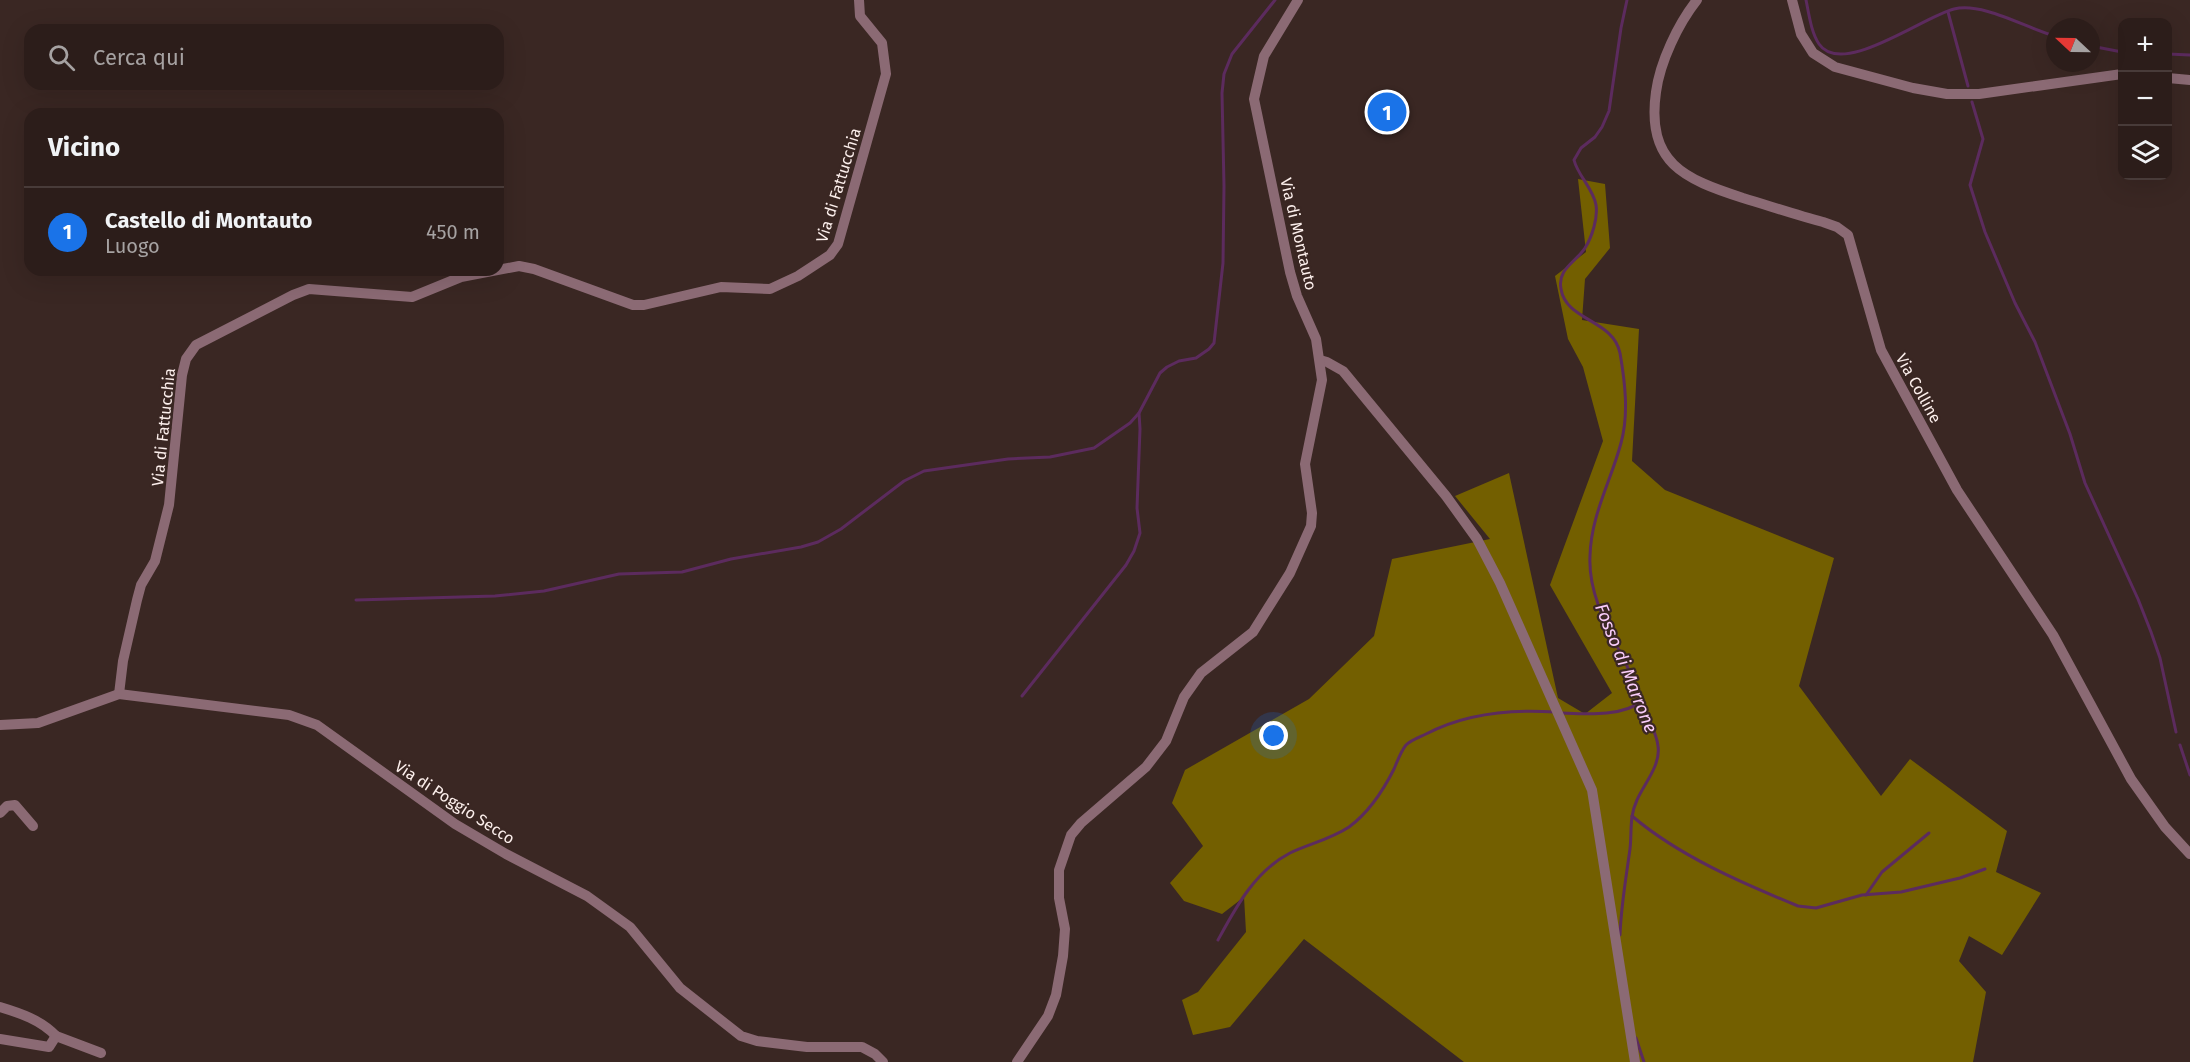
<!DOCTYPE html>
<html lang="it">
<head>
<meta charset="utf-8">
<style>
	body { margin:0; font-family:"Fira Sans",sans-serif; background:#382a27; color:#f1f3f6 }
	.controls { position:absolute; right:18px; top:18px; display:grid; overflow:hidden; border-radius:12px; box-shadow:0 6px 24px #0002 }
	.controls button { width:54px; height:54px; display:grid; place-items:center; padding:0; border:0; border-bottom:2px solid #483b39; background:#2c1d1a; color:#f1f3f6; font:30px sans-serif }
	.compass { position:absolute; left:2046px; top:18px; width:54px; height:54px; border-radius:50%; background:#2c1d1a; box-shadow:0 6px 24px #0002; rotate:292deg }
	.you { position:absolute; left:1274px; top:736px; width:21px; height:21px; margin:-15px; border:4px solid #fff; border-radius:50%; background:#1a73e8; box-shadow:0 0 0 9px #1a73e833 }
	.badge { display:grid; place-items:center; width:39px; height:39px; border-radius:50%; background:#1a73e8; color:#fff; font-size:20px; font-weight:700 }
	.pin { position:absolute; translate:-50% -50%; border:3px solid #fff; box-shadow:0 2px 6px #0006 }
	.list { margin:0; padding:0; list-style:none }
	h2 { display:flex; justify-content:space-between; align-items:center; height:78px; margin:0; padding:0 24px; font-size:26px }
	h2 small { font-size:20px; font-weight:400; color:#a6a2a2 }
	.list li { display:grid; grid-template-columns:39px 1fr auto; gap:18px; align-items:center; box-sizing:border-box; height:90px; padding:0 24px; border-top:2px solid #483b39 }
	.list b { display:block; font-size:22px; white-space:nowrap }
	.list p { margin:0; font-size:20px; white-space:nowrap; color:#a6a2a2 }
	.list em { font-size:20px; font-style:normal; color:#a6a2a2 }
	.icon { flex:none; width:33px; height:33px; fill:none; stroke:currentColor; stroke-width:2; stroke-linecap:round; stroke-linejoin:round }
	.map { position:relative; flex:none; width:2190px; height:1062px; overflow:hidden }
	.search { position:absolute; background:#2c1d1a; box-shadow:0 6px 24px #0002; left:24px; top:24px; width:480px; height:66px; display:flex; align-items:center; gap:15px; box-sizing:border-box; padding:0 21px; border-radius:18px; color:#a6a2a2; font-size:22px }
	.panel { position:absolute; background:#2c1d1a; box-shadow:0 6px 24px #0002; left:24px; top:108px; width:480px; height:168px; border-radius:18px }
	.map>svg:first-child { display:block }
	.forest { fill:#735f00 }
	.lines { fill:none; stroke-linecap:round; stroke-linejoin:round }
	.stream { stroke:#5c2b5e; stroke-width:3 }
	.minor { stroke:#8b6a74; stroke-width:10 }
	.labels { text-anchor:middle; stroke-width:4.5; stroke-linejoin:round; paint-order:stroke }
	.street-label { font-size:16px; fill:#fcefec; stroke:#3a2723 }
	.water-label { font-size:18px; font-style:italic; fill:#facdfb; stroke:#3a2723 }
</style>
</head>
<body>
<div class="map">
<svg width="2190" height="1062" viewBox="0 0 2190 1062">
	<rect width="100%" height="100%" fill="#3a2723"/>
	<!-- forest -->
	<polygon class="forest" points="1578,179 1605,184 1610,248 1585,279 1582,320 1639,329 1632,461 1665,490 1834,558 1799,686 1881,796 1910,759 2007,831 1996,872 2041,893 2002,955 1969,936 1959,961 1986,992 1973,1062 1464,1062 1304,939 1230,1027 1193,1035 1182,1000 1198,992 1246,932 1244,897 1222,914 1184,901 1170,883 1203,846 1172,803 1185,770 1309,699 1374,636 1392,559 1490,539 1455,496 1509,473 1558,698 1585,714 1612,693 1550,585 1603,441 1583,367 1568,339 1555,276 1586,252"/>
	<g class="lines">
		<!-- stream -->
		<g class="stream">
			<path d="M1806,0C1809,14 1811,32 1819,44C1842,78 1924,16 1954,9C1983,2 2026,28 2055,36"/>
			<polyline points="1948,12 1968,86"/>
			<polyline points="2091,46 2122,52"/>
			<polyline points="2168,54 2190,55"/>
			<polyline points="1972,102 1983,139 1970,185 1985,232 2015,303 2035,342 2070,434 2085,483 2138,599 2151,632 2160,658 2176,732"/>
			<polyline points="356,600 495,596 544,591 619,574 682,572 731,559 801,547 818,542 841,529 904,481 924,471 1008,459 1050,457 1094,448 1130,423 1139,413 1160,373 1167,367 1179,361 1196,358 1209,349 1214,343 1223,263 1224,186 1222,93 1224,74 1232,54 1275,0"/>
			<polyline points="1022,696 1126,565 1134,551 1140,533 1137,508 1140,429 1139,413"/>
			<path d="M1562,713C1586,714 1622,717 1642,701"/>
			<polyline points="2180,745 2190,775"/>
			<path d="M1632,816C1679,856 1742,883 1798,906L1816,908L1862,895L1901,892L1960,878L1985,869"/>
			<polyline points="1866,895 1882,872 1929,833"/>
			<path d="M1620,935C1621,906 1626,878 1630,849C1632,832 1629,817 1637,800C1644,784 1661,765 1658,746C1657,735 1650,723 1646,712C1640,697 1634,681 1627,666C1610,631 1588,596 1590,556C1591,515 1611,481 1621,443C1629,414 1625,382 1620,353C1613,319 1566,321 1561,289C1557,269 1576,262 1585,248C1592,237 1598,218 1596,205C1593,188 1578,176 1574,160L1581,148L1595,137L1602,127L1609,111L1621,28L1627,0"/>
			<path d="M1218,940C1236,907 1255,871 1290,853C1309,844 1331,839 1349,827C1368,813 1383,791 1394,769C1397,762 1401,751 1406,745C1411,740 1420,737 1426,734C1466,713 1511,709 1555,712"/>
			<polyline points="1636,1038 1644,1062"/>
		</g>
		<!-- minor -->
		<g class="minor">
			<path d="M1697,0C1678,24 1660,62 1656,92C1646,163 1684,179 1743,198C1770,206 1796,215 1823,222L1837,227L1848,235L1881,350L1957,490L2053,635L2131,779L2165,827L2190,854"/>
			<polyline points="1792,0 1801,34 1813,53 1835,67 1913,88 1947,94 1979,94 2122,74"/>
			<polyline points="2168,78 2190,80"/>
			<polyline points="1320,360 1327,362 1343,371 1446,496 1477,539 1500,583 1592,790 1635,1062"/>
			<polyline points="119,694 123,661 137,600 141,585 155,561 169,505 182,375 186,359 196,345 293,295 309,289 412,297 461,277 519,266 534,269 633,305 644,305 721,287 770,289 798,276 830,255 838,244 886,74 882,43 860,16 859,0"/>
			<polyline points="0,725 38,723 119,694 289,715 317,725 455,824 506,854 587,896 630,927 680,988 741,1036 757,1041 807,1047 862,1047 875,1054 883,1062"/>
			<polyline points="0,813 7,806 15,805 33,826"/>
			<path d="M0,1007C20,1013 41,1020 56,1036"/>
			<polyline points="0,1039 49,1047 56,1036 101,1053"/>
			<polyline points="1017,1062 1048,1016 1056,995 1063,956 1065,929 1059,898 1059,870 1071,835 1081,823 1146,767 1166,741 1184,697 1201,673 1253,632 1290,573 1311,526 1312,513 1305,464 1322,380 1316,339 1297,296 1290,272 1254,99 1264,56 1298,0"/>
		</g>
	</g>
	<g class="labels">
		<!-- street labels -->
		<g class="street-label">
			<text transform="translate(838 185) rotate(-73)" y="6">Via di Fattucchia</text>
			<text transform="translate(1299 234) rotate(77)" y="6">Via di Montauto</text>
			<text transform="translate(1919 388) rotate(61)" y="6">Via Colline</text>
			<text transform="translate(163 427) rotate(-84)" y="6">Via di Fattucchia</text>
			<text transform="translate(455 802) rotate(33)" y="6">Via di Poggio Secco</text>
		</g>
		<!-- water labels -->
		<g class="water-label">
			<text transform="translate(1626 668) rotate(68)" y="6">Fosso di Marrone</text>
		</g>
	</g>
</svg>
<div class="controls">
<button>+</button>
<button>−</button>
<button><svg class="icon" aria-label="layers" viewBox="0 0 24 24"><path d="M12 4l9 5-9 5-9-5zM3 14l9 5 9-5"/></svg></button>
</div>
<svg class="compass" viewBox="-18 -18 36 36"><path d="M0-13l5 13h-10z" fill="#e53935"/><path d="M0 13l5-13h-10z" fill="#a6a2a2"/></svg>
<div class="you"></div>
<div class="pin badge" style="left:1387px;top:112px">1</div>
<div class="search"><svg class="icon" aria-label="search" viewBox="0 0 24 24"><circle cx="10" cy="10" r="6"/><path d="M15 15l6 6"/></svg>Cerca qui</div>
<section class="panel">
<h2>Vicino<small></small></h2>
<ul class="list">
<li><span class="badge">1</span><div><b>Castello di Montauto</b><p>Luogo</p></div><em>450 m</em></li>
</ul>
</section>
</div>
</body>
</html>
